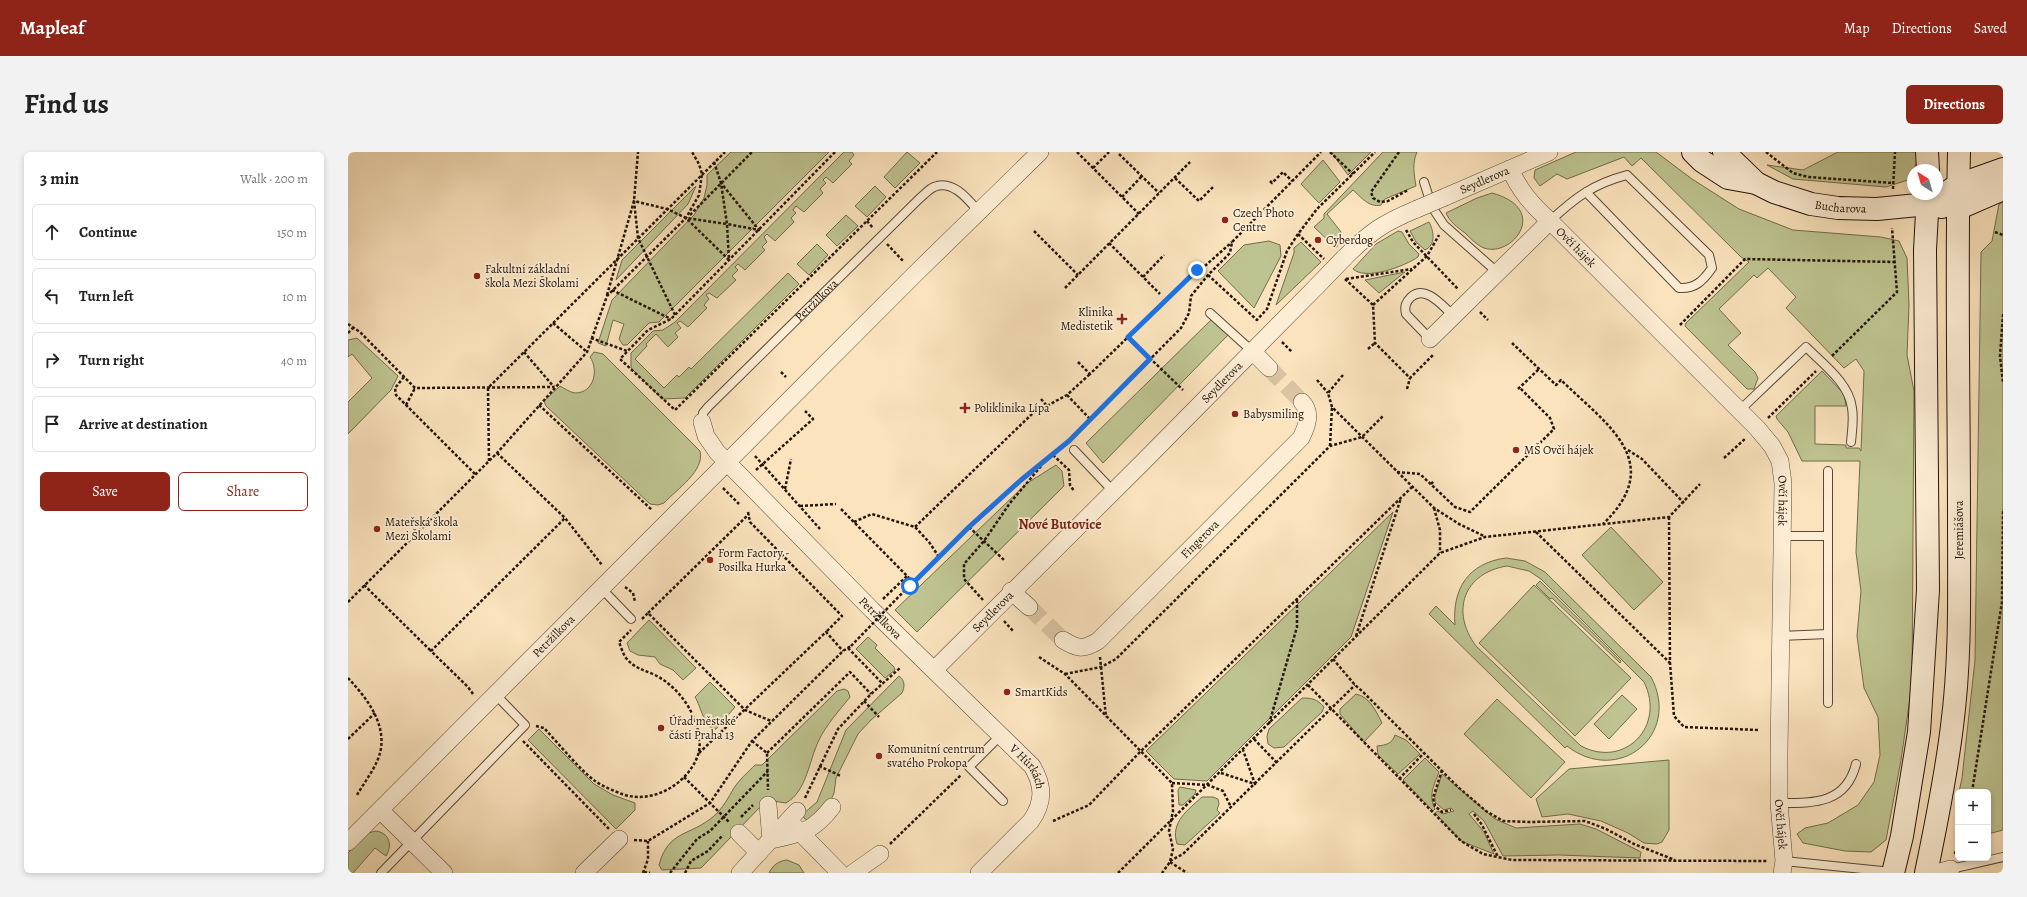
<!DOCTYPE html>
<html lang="en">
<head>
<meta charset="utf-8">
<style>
	body { margin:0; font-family:Alegreya,serif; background:#f2f2f2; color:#222 }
	.controls { position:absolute; right:12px; bottom:12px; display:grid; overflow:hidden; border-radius:6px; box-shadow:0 2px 6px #0003 }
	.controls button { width:36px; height:36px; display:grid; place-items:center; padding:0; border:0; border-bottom:1px solid #e0e0e0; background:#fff; color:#222; font:20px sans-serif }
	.compass { position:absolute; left:1559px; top:12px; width:36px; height:36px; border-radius:50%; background:#fff; box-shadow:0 2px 6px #0003; rotate:323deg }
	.stop { position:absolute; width:12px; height:12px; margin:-9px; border:3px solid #1a73e8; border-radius:50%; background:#fff }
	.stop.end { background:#1a73e8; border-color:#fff; box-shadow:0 1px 4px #0008 }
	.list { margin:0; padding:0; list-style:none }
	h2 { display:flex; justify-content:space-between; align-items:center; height:52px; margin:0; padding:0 16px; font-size:17px }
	h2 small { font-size:13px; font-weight:400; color:#767676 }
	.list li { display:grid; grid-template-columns:26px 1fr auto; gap:12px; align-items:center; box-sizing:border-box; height:56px; margin:0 8px 8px; padding:0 8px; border:1px solid #e0e0e0; border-radius:6px }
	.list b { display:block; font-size:15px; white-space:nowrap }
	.list em { font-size:13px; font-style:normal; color:#767676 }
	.actions { display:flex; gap:8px; padding:12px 16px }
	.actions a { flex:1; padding:9px 0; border:1px solid #8f2418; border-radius:6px; text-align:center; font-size:14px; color:#8f2418 }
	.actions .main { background:#8f2418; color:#fff }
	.icon { flex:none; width:22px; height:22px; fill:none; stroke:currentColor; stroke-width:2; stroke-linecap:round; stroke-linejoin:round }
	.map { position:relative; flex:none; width:1655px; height:721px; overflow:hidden; border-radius:6px }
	header { display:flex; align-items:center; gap:24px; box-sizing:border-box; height:56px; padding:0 20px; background:#8f2418; color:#fff }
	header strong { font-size:19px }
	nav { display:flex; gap:22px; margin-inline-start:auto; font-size:14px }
	.intro { display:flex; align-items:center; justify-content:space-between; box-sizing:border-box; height:96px; padding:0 24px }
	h1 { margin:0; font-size:28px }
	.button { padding:10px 18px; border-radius:6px; background:#8f2418; color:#fff; font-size:14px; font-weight:700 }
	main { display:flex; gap:24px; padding:0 24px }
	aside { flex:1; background:#fff; border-radius:6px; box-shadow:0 2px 6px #0003 }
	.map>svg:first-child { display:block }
	.green { fill:#bec491; stroke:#716c4d; fill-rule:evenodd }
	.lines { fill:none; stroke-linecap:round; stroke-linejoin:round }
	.street-tunnel { stroke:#dac4a2; stroke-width:17; stroke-dasharray:17 8; stroke-linecap:butt }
	.lane-casing { stroke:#5a4836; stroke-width:10 }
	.street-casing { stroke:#5a4836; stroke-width:18 }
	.secondary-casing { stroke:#241409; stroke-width:24 }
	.path { stroke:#241409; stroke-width:2.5; stroke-dasharray:3 2; stroke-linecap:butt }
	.lane { stroke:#fcedd4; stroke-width:8 }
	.street { stroke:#fcedd4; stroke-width:17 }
	.secondary { stroke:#fcedd4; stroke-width:22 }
	.street-bridge-casing { stroke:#5a4836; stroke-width:18; stroke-linecap:butt }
	.path-bridge { stroke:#241409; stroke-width:2.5; stroke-dasharray:3 2; stroke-linecap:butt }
	.street-bridge { stroke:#fcedd4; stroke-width:17 }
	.route { stroke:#1a73e8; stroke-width:5 }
	.poi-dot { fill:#8f2418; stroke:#fcedd4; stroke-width:1.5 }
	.labels { text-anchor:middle; stroke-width:3.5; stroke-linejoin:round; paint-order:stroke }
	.street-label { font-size:12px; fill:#241409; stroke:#fcedd4 }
	.poi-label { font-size:12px; fill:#241409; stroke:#fcedd4; text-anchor:start }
	.quarter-label { font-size:14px; font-weight:bold; fill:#7a1f14; stroke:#fcedd4 }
</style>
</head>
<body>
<header>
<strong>Mapleaf</strong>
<nav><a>Map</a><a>Directions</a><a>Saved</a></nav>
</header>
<div class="intro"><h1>Find us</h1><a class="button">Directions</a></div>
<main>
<aside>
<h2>3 min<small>Walk · 200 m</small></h2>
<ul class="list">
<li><svg class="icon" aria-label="ahead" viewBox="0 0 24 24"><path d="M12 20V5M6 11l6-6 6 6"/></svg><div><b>Continue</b></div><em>150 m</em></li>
<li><svg class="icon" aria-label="left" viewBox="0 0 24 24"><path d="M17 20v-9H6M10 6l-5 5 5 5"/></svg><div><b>Turn left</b></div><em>10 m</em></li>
<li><svg class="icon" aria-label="right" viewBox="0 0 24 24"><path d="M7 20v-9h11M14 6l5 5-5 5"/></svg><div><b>Turn right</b></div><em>40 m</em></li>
<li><svg class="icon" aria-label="arrive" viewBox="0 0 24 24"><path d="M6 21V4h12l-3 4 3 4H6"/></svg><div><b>Arrive at destination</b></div></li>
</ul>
<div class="actions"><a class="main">Save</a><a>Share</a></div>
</aside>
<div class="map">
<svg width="1655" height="721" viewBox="0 0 1655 721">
	<rect width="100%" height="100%" fill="#fae3bd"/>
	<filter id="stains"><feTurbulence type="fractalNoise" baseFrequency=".005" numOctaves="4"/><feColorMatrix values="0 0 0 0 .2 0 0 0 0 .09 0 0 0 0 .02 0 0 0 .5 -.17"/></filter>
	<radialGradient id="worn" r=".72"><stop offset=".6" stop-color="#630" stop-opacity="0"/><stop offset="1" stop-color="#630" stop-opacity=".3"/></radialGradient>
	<!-- green -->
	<g class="green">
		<polygon points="383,0 481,0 311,170 301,171 279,193 275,193 271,187 276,172 265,168 258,194 250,191 264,148 346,63 356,46 359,33 359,23"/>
		<polygon points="496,0 504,0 506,3 501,9 504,12 485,31 478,25 475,28 478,31 472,37 475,41 456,60 448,54 445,58 448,61 443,66 446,70 427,89 419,82 416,85 419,90 414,95 417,98 397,118 390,112 387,115 390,118 384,124 388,128 369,146 361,141 358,143 361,147 356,153 359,156 340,175 332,169 329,171 333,176 327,181 330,185 320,195 308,182 298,192 299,194 287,207 316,236 329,223 331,225 341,215 343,217 440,121 451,132 337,246 314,247 283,216 283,201 305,179 315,178 327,170"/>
		<polygon points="559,0 572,11 547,36 536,25"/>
		<polygon points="983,0 1023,0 1000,23"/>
		<path d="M1035,0H1069C1064,11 1066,22 1068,34L1037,47L1033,53C1021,56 1013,45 1005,38L979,62L993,80V89L988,96L966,75L976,66V62Z"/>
		<polygon points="1228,0 1308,0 1344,27 1391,57 1445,78 1533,85 1551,89 1559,106 1561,153 1559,203 1566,239 1564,532 1553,608 1538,688 1523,700 1497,699 1455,691 1449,682 1457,676 1480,671 1510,653 1526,630 1532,603 1530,565 1516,536 1509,484 1513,439 1508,400 1512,309 1454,309 1440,280 1429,267 1428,264 1474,219 1496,242 1498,254 1467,254 1467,292 1498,293 1498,296 1511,296 1513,299 1516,219 1508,207 1496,216 1438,156 1448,145 1420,116 1409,126 1406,123 1371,157 1393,181 1380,193 1407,220 1410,226 1406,237 1399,237 1337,174 1338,171 1401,110 1393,105 1293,6 1284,14 1276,5 1219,27 1209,22 1192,34 1186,26 1187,18"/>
		<polygon points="1490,0 1569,0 1569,10 1560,28 1538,35 1445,27 1419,13 1455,18"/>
		<polygon points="975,8 992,30 971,51 953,32"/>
		<polygon points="348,34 340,52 268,128 274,108"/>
		<polygon points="527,34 538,45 519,65 507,54"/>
		<path d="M1144,41C1203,57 1164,106 1136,96C1130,94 1122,86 1117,81C1109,75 1102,70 1098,61L1129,46Z"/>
		<polygon points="1655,50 1655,678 1640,682 1640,640 1611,640 1614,626 1627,508 1633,100 1644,89 1651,52"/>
		<polygon points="498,63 510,74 489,94 478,83"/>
		<path d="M1081,70C1086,79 1088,93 1077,98L1068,90L1062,79Z"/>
		<path d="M1050,79L1054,80L1061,92L1071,102L1070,105C1057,114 1018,129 1005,117L1028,92Z"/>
		<polygon points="921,89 932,93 933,104 906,156 870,119 896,93"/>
		<polygon points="953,90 973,110 928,153 946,101 946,96"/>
		<polygon points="469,92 480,103 461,123 449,112"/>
		<polygon points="1057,120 1031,141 1017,128"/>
		<polygon points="865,166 880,183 755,311 738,291"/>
		<polygon points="9,186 50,224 43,238 0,282 0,250 24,226 4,202 0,205 0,188"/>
		<path d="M246,200L255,202L352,299C357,319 329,337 316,351L310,353L302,352L198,254L196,249L212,234C216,236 221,240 227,241C246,241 251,218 242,205Z"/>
		<polygon points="708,313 714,319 716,334 569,480 547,458 678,332"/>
		<polygon points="1045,360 1003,485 859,629 826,627 798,599"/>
		<polygon points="1263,375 1315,430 1286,458 1234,403"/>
		<path d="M1158,406L1177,409L1197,420L1303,525C1334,583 1270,634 1219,594L1217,596L1081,462L1088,454L1107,473C1104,437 1120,411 1158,406ZM1159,414L1181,419L1193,427L1296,530C1318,574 1277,617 1233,594L1128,494C1102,459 1116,421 1159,414Z"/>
		<polygon points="1192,429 1273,509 1272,511 1204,446 1202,447 1188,433"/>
		<polygon points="1186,433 1283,526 1227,584 1131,491"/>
		<polygon points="301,468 348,516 335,528 325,518 312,512 307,505 290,503 282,499 279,491"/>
		<polygon points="520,485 529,493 527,496 546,515 547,518 537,526 508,497"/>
		<path d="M551,524C557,528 557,535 554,541L523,568L510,582L488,626L486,641L481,652L461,669L456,666L455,662L469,650L498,578Z"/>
		<path d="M362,530L387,555L368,577C356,577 353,554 347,545Z"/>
		<path d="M496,537L500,539L502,545C491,559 478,573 471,588C461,608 459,639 438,651L425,649L415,652L353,716L314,718L311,713C320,678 343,684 366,664C375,656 380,646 386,636C391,628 400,620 407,613H414L489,539Z"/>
		<path d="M1008,542C1022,545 1028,559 1034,571L1016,590L992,562V557Z"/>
		<polygon points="1274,543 1289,557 1261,587 1246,572"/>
		<path d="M954,546C964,546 969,547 976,555L974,560L936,595L926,596L920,592L919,584L921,577Z"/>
		<polygon points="1149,547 1217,610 1183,646 1116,582"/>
		<polygon points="191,577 246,632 265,643 287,651 287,658 268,677 180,588"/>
		<path d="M1047,583L1058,588L1072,602L1050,622L1030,603L1029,594C1038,593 1044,592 1047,583Z"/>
		<path d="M1077,606L1091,620C1086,634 1080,643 1087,657L1085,659L1055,628Z"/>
		<polygon points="1321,608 1321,678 1314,690 1309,692 1296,691 1280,681 1253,669 1220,662 1194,665 1188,647 1221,617"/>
		<polygon points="1094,622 1147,667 1168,676 1232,672 1248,677 1293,700 1292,706 1211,703 1155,704 1136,669 1125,659 1121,662 1136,680 1146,702 1113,689 1087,661 1090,659 1095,662 1106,659 1103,656 1096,658 1087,650 1087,644"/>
		<polygon points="832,635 848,638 847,642 835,653 831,653 830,638"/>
		<path d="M854,645H865L870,647L871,652L869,658L872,661L837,693L829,692C822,670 840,658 854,645Z"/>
		<path d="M28,679C41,681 45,693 38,704L27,696L5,721H0V701L20,681Z"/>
		<path d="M439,708L451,713L456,721H421C425,713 430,709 439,708Z"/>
	</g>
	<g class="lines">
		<!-- street-tunnel -->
		<g class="street-tunnel">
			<polyline points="921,216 954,250"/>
			<polyline points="681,455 715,488"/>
		</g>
		<defs>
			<g id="lane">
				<polyline points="1076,30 1084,55 1096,73 1149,120"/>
				<path d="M1202,69C1228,45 1245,32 1279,23L1361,103L1364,116C1355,129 1347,137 1331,136L1238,40"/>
				<polyline points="862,161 904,199"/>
				<path d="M1082,187L1058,162C1056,154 1058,150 1063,145C1078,132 1095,155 1106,164"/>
				<path d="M1392,258L1458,195C1475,212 1501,231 1504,256C1506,267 1504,279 1503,290"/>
				<path id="s1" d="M354,270L355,261L360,255L572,46C576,43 581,37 586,35C604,27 620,47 630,59"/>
				<polyline points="726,298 765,339"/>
				<polyline points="1480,319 1480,551"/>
				<polyline points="1434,384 1480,384"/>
				<polyline points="253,436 283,467"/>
				<polyline points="1432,484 1480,482"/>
				<polyline points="652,584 621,615 655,649"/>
				<path d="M1431,651C1466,651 1498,652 1508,612"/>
				<polyline points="1436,709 1544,720"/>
				<polyline points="1603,717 1655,705"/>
				<polyline points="33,721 177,573 147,542"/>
			</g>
			<g id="street">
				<path id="s2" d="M1162,17C1172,39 1184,53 1202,69L1409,276L1424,294L1432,309L1435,331L1431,601V651L1436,709L1434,721"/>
				<path id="s3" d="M1097,45L1201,0"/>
				<path d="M996,106C1022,80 1035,71 1069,57"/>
				<polyline points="1082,187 1202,69"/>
				<polyline points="904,199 921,216"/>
				<path id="s4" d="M354,270L358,284L369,300L524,458L684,614C696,634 696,650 683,669L631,721"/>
				<polyline points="663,439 681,455"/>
				<path id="s5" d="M715,488C730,497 735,498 750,489L953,286C959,274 964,261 954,250"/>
				<path id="s6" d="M586,518L793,312L969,134"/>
				<path d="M420,653L423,688C452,682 465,680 484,655"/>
				<polyline points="32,658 96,721"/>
				<polyline points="446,674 492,721"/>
				<polyline points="391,681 411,701"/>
				<path id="s7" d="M0,690L567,122L692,0"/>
				<polyline points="236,721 271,687"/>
				<polyline points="392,721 449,659"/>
				<polyline points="505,721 532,702"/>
				<polyline points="1588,721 1603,717"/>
			</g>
			<g id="secondary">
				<path id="s8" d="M1345,0L1354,9L1380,26L1408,31L1426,40L1463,52L1490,56L1529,57L1580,52L1594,55"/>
				<polyline points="1376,0 1408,31"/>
				<polyline points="1579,0 1580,18"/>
				<polyline points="1598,41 1610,33 1655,17"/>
				<polyline points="1609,57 1655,37"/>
				<polyline points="1545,721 1554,684 1571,580 1580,438 1577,98 1580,42"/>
				<path d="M1578,721C1588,673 1598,624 1604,574C1613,506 1611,436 1611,367C1611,245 1608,122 1611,0"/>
			</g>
		</defs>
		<!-- lane casing -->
		<use href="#lane" class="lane-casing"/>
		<!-- street casing -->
		<use href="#street" class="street-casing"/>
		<!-- secondary casing -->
		<use href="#secondary" class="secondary-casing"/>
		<!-- path -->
		<g class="path">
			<polyline points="487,0 323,167 300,178 272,207 327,258 589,0"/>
			<polyline points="729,0 791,62"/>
			<polyline points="982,0 1005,22"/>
			<polyline points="1051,0 1023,40 1025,46 1032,50 1040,49 1060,38"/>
			<polyline points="1418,0 1445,21 1460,25 1545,31"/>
			<polyline points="771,2 811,41"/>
			<polyline points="366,10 373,31 379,72 411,78 373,31"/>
			<polyline points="745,16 761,0"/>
			<polyline points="827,26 851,49 866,34"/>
			<polyline points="922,29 924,31 935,20 944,29"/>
			<polyline points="1545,37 1547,0"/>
			<polyline points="774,45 794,24"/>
			<polyline points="342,63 404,0"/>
			<polyline points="519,69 525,76"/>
			<polyline points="1058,78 1065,90 1110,137"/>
			<polyline points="686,79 730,123"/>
			<polyline points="1647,80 1655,83"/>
			<polyline points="950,82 976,107"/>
			<polyline points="761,91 812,142"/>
			<polyline points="539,92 556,110"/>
			<polyline points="860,123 909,168 919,157 939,99 950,82 969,57 1027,0"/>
			<polyline points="795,125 816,103"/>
			<polyline points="997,127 1025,153 1027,191 1062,226 1086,202"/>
			<polyline points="998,127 1064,117"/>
			<polyline points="717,136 842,10"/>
			<polyline points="264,138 323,167"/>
			<polyline points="259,143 286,49 290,0"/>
			<polyline points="1025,153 1079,104 1091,83"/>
			<polyline points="1132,160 1140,168"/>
			<polyline points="1655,162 1652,204 1655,231"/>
			<polyline points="327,163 290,86 286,49 319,57 338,66 379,72 381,108 338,66"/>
			<polyline points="205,171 239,200"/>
			<polyline points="0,172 12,180 67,236 206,235"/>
			<polyline points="1332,173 1397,107 1546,110"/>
			<polyline points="0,181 5,176"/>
			<polyline points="780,185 835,238"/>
			<polyline points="243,186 279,199"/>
			<polyline points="934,190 944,200"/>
			<path d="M1164,191L1208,233L1213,228C1259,273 1319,310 1255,372"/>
			<polyline points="1020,197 1027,191"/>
			<polyline points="176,200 206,235"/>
			<polyline points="1484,204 1549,140 1544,76"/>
			<polyline points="730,210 742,222 849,118 858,113 884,90"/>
			<polyline points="433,220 438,225"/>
			<polyline points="995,223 980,241 984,255 1086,356 1111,372 1136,384"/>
			<polyline points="56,225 47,236 48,243 128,323"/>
			<polyline points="969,228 980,241"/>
			<polyline points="1059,237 1062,226"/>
			<polyline points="1170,237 1191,217"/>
			<polyline points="719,243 742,267"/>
			<polyline points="693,247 699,254"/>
			<polyline points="58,253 67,236"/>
			<polyline points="191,253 304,358"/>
			<polyline points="1420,266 1468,219"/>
			<polyline points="723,287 833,176 841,161 843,144 860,123 882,101 884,90 973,0"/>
			<polyline points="982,294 984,255"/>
			<polyline points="1280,298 1294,307 1336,351"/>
			<polyline points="149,301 217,366 254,413"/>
			<polyline points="705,303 721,318 722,333 726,339"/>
			<polyline points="407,304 472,377"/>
			<polyline points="1376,306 1398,286"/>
			<polyline points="141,309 140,236 377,0"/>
			<polyline points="408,318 465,267 457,259"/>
			<polyline points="1049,320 1072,322 1107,355 1122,360 1206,277 1202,266 1172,236"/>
			<polyline points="1083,332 1086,329"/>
			<polyline points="375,336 391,352"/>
			<polyline points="437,337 443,307"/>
			<polyline points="452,354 488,352"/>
			<polyline points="1086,356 1092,378 1092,401"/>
			<polyline points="493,357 565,430"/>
			<polyline points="400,360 402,370 494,464 478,480"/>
			<polyline points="1321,365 1322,511 1326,564 1336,575 1410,578"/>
			<polyline points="506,370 524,362 567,375 581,390 591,405"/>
			<polyline points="567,375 684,262 719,243 742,222"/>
			<polyline points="621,375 656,408"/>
			<polyline points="1188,380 1322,511"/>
			<polyline points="16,433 83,499"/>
			<polyline points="561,434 621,375 673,328 716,293"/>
			<polyline points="277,435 285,441 287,450"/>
			<polyline points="535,447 559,424"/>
			<polyline points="635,448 616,427 616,412 636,389 662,351 694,313"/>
			<polyline points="0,450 149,301 239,200 259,144 338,66 351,43 354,22 351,12 344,0"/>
			<polyline points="300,461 401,362"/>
			<polyline points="294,467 300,461 397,558 423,569"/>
			<polyline points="656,469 665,479"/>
			<polyline points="1008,484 1053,346"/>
			<polyline points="500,496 535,532"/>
			<polyline points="691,505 717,522 824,631 825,659 821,679 825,697 822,710 814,721"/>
			<polyline points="752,505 758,565"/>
			<polyline points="985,507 1007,533 1014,539 1110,635 1138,659 1155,669 1181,670 1237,669 1258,677 1286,692 1327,708"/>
			<polyline points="717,522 753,515 768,507 982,294 1014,285 1035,264"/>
			<path d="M0,526C17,544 37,569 33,596C31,612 17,629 9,643"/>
			<polyline points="960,533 1113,689 1135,702 1164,708 1420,709"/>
			<polyline points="125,542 120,535 83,499 217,366"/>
			<polyline points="516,549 531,565"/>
			<polyline points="921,572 949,475 949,447"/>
			<path d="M188,574L196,576C211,592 231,617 247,629C254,634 266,639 274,642C304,653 340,632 350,603C354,592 350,575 345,564C338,547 323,531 307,523C296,518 286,516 278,506C275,502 273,495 271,490L283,478"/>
			<polyline points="0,587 27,561"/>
			<polyline points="906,587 929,611"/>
			<polyline points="175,589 261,677"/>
			<polyline points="404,589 419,601 420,638"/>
			<polyline points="351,601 478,480 495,499"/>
			<polyline points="419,601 502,520 523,542"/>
			<polyline points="471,614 493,624"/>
			<polyline points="1094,618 1085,646 1087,654 1094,660 1103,658"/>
			<polyline points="873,621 907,632 895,598"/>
			<polyline points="336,625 381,670"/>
			<polyline points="1051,627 1076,601"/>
			<polyline points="824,631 860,633 875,639 883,655"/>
			<polyline points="1624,640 1654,450 1655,357"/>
			<polyline points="457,646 490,577 523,542 553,515"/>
			<polyline points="1126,662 1134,673 1150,705"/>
			<polyline points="393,665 405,653"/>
			<polyline points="705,669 741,653 792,600 1064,335"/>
			<polyline points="286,688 300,689 362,651 404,589 495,499 503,494"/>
			<polyline points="542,692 613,623"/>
			<polyline points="1607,702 1610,689"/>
			<polyline points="822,709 835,702 1007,533"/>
			<polyline points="822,710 839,721"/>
			<polyline points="296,720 302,721"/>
			<polyline points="295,721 300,707 300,689"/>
			<polyline points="322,721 349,687 362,679 420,619"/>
			<polyline points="337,721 343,709 360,699 375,683"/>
			<polyline points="770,721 1092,401 1137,385 1321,365 1352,332"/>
		</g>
		<!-- lane -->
		<use href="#lane" class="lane"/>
		<!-- street -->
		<use href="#street" class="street"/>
		<!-- secondary -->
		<use href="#secondary" class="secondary"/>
		<defs>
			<g id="street-bridge">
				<polyline points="1069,57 1097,45"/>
				<polyline points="969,134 996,106"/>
			</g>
		</defs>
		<!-- street-bridge casing -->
		<use href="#street-bridge" class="street-bridge-casing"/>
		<!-- path-bridge -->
		<polyline class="path-bridge" points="503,494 561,434"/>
		<!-- street-bridge -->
		<use href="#street-bridge" class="street-bridge"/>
	</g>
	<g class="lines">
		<!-- route -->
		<polyline class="route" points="562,434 621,375 673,328 721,289 802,207 780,185 849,118"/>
	</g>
	<!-- markers -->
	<g class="poi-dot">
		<circle cx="877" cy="68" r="4"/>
		<circle cx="970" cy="88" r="4"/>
		<circle cx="129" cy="124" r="4"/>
		<path d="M772 161h4v4h4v4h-4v4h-4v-4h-4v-4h4z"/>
		<path d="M615 250h4v4h4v4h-4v4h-4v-4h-4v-4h4z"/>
		<circle cx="887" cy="262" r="4"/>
		<circle cx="1168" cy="298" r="4"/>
		<circle cx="29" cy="377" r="4"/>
		<circle cx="362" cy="408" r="4"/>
		<circle cx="659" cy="540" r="4"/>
		<circle cx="313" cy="576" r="4"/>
		<circle cx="531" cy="604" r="4"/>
	</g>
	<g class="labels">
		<!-- street labels -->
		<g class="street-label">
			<text dy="4" stroke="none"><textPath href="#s3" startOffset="43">Seydlerova</textPath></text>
			<text dy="4" stroke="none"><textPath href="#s8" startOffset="161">Bucharova</textPath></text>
			<text dy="4" stroke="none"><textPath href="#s2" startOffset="103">Ovčí hájek</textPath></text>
			<text dy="4" stroke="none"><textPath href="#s1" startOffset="169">Petržílkova</textPath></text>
			<text dy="4" stroke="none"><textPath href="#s6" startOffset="407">Seydlerova</textPath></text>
			<text dy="4" stroke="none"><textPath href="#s2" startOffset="439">Ovčí hájek</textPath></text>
			<text transform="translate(1611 378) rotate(-90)" y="4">Jeremiášova</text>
			<text dy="4" stroke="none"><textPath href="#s5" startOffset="182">Fingerova</textPath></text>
			<text dy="4" stroke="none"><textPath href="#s6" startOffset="83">Seydlerova</textPath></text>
			<text dy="4" stroke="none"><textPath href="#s4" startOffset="267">Petržílkova</textPath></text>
			<text dy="4" stroke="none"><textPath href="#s7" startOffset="291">Petržílkova</textPath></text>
			<text dy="4" stroke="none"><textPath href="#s4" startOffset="477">V Hůrkách</textPath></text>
			<text dy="4" stroke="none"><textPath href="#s2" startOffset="763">Ovčí hájek</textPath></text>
		</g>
		<!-- poi labels -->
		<g class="poi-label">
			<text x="885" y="65">Czech Photo<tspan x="885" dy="14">Centre</tspan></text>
			<text x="978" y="92">Cyberdog</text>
			<text x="137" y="121">Fakultní základní<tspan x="137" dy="14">škola Mezi Školami</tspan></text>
			<text x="765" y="164" text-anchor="end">Klinika<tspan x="765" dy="14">Medistetik</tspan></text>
			<text x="626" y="260">Poliklinika Lípa</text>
			<text x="895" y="266">Babysmiling</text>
			<text x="1176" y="302">MŠ Ovčí hájek</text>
			<text x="37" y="374">Mateřská škola<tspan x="37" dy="14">Mezi Školami</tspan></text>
			<text x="370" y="405">Form Factory -<tspan x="370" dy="14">Posilka Hurka</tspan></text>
			<text x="667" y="544">SmartKids</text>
			<text x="321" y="573">Úřad městské<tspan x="321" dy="14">části Praha 13</tspan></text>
			<text x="539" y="601">Komunitní centrum<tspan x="539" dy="14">svatého Prokopa</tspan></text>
		</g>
		<!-- quarter labels -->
		<g class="quarter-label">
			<text x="712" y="377">Nové Butovice</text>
		</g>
	</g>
	<rect width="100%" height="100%" filter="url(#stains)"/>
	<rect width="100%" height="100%" fill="url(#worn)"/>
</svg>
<div class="controls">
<button>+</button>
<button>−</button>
</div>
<svg class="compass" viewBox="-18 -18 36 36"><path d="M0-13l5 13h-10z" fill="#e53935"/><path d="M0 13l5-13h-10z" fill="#767676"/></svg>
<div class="stop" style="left:562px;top:434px"></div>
<div class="stop end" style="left:849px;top:118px"></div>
</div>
</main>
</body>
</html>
